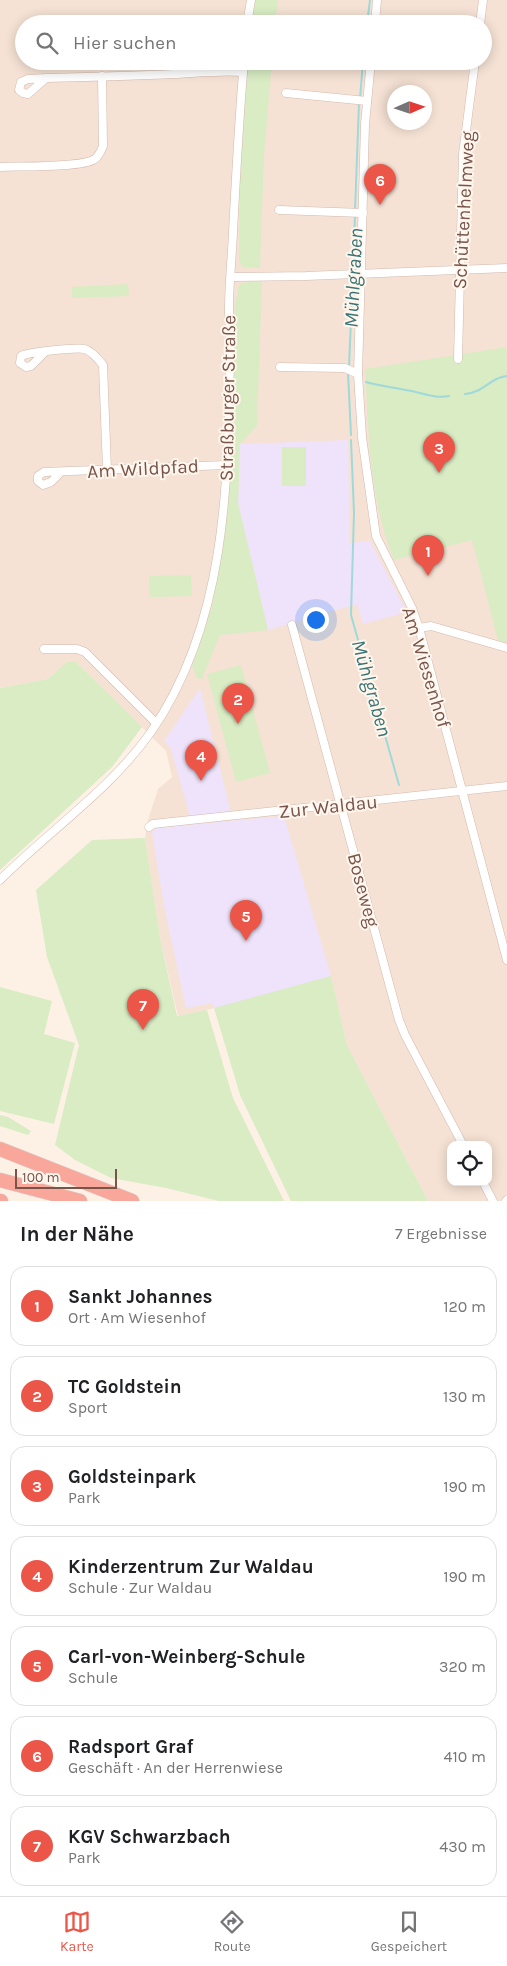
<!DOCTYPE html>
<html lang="de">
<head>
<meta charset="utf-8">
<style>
	body { margin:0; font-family:Karla,sans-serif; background:#f6f6f6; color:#202124 }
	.controls { position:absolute; right:15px; bottom:15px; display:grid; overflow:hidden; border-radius:10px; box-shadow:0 2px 12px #0003 }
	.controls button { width:45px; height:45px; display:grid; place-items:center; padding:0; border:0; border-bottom:1px solid #e0e0e0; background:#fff; color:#202124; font:25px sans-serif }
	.compass { position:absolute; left:387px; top:85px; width:45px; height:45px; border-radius:50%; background:#fff; box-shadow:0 2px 12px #0003; rotate:87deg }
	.scale { position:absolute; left:15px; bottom:12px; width:102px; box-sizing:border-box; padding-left:5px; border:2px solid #78544a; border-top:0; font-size:14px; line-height:18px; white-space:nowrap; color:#78544a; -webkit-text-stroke:4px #fff6ed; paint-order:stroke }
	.you { position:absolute; left:315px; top:619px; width:18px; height:18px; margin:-12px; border:4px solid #fff; border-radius:50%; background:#1a73e8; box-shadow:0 0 0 8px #1a73e833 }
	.badge { display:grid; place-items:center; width:32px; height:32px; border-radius:50%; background:#eb5648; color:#fff; font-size:16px; font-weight:700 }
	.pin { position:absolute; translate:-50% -41px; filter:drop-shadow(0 1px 2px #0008) }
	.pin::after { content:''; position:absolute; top:26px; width:18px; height:15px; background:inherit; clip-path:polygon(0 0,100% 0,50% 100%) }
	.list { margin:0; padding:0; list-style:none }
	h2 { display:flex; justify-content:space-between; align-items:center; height:65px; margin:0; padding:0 20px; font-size:21px }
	h2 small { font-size:16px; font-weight:400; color:#757577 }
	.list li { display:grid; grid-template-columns:32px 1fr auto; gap:15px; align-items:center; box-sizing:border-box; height:80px; margin:0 10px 10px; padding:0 10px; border:1px solid #e0e0e0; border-radius:15px }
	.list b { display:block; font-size:19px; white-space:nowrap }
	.list p { margin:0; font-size:16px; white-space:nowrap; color:#757577 }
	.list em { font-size:16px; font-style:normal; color:#757577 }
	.icon { flex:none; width:28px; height:28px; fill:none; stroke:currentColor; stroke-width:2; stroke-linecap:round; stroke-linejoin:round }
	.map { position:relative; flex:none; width:507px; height:1201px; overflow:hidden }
	.search { position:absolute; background:#fff; box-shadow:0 2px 12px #0003; left:15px; right:15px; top:15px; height:55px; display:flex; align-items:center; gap:12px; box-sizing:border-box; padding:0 18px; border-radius:28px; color:#757577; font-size:19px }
	.sheet { height:695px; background:#fff }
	nav { display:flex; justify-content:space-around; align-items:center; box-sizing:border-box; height:70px; border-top:1px solid #e0e0e0; background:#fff; font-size:14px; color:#757577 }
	nav a { display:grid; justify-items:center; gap:2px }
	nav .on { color:#eb5648 }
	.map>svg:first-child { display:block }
	.residential { fill:#f5e2d4; fill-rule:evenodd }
	.education { fill:#eee3fa }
	.green { fill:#d9ecc4 }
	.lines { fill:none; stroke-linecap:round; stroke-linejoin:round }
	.stream { stroke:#9fd9da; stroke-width:2 }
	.minor-casing { stroke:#d2b9ae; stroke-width:9 }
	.motorway-casing { stroke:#d9cfcc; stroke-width:15 }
	.minor { stroke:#fff; stroke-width:8 }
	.motorway { stroke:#f9a79b; stroke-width:14 }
	.labels { text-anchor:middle; stroke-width:4; stroke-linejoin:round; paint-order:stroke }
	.street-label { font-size:19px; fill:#78544a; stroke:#fff6ed }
	.water-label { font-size:20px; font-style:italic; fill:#3a7476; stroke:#fff6ed }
</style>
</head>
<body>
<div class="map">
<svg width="507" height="1201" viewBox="0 0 507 1201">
	<rect width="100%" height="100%" fill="#fdf1e6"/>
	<!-- residential -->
	<path class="residential" d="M0,0H507V1201H428L347,1045L331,977L207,1010L178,1016L161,943L145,838L148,820L158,789L172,777L166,751L75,661L66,662L48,679L0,688ZM24,24H483V61H24ZM394,92H424V122H394ZM451,1145H488V1182H451Z"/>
	<!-- education -->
	<g class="education">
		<polygon points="348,440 350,543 370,541 407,612 363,624 357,604 268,630 238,503 240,444"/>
		<polygon points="200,688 231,813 190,817 171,749 164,741"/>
		<polygon points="284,816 331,976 215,1010 213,1003 186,1008 164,906 152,832 155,828"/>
	</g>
	<!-- green -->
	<g class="green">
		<polygon points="255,0 278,0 275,24 252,24"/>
		<polygon points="248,61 272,61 264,155 260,268 243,267 239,262 240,182"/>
		<polygon points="262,281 257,426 240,444 238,503 268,630 220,635 202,679 197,678 192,666 212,606 224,538 228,489 236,297 238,297 238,288 241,283"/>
		<polygon points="128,284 129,296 72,298 72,287"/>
		<path d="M507,347V643L498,640L472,540L394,560C369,499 369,434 365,369Z"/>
		<rect x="282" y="447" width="24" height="39"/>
		<polygon points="191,575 192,596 150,597 149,576"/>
		<polygon points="75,661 142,727 112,767 0,870 0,688 48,679 66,662"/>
		<polygon points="241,665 270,773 236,782 207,674"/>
		<polygon points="145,838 161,943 177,1016 207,1010 233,1098 284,1201 219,1201 166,1188 111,1178 75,1160 55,1145 79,1045 47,957 36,890 92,840"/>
		<polygon points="331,976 347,1045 428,1201 291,1201 240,1095 214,1008"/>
		<polygon points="0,987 52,1001 44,1034 75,1043 54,1124 0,1111"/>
		<polygon points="0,1115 8,1117 31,1131 28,1135 0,1126"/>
	</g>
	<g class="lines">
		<!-- stream -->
		<g class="stream">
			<polyline points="367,24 370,0"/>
			<polyline points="360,99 363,61"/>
			<polyline points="355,211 359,103"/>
			<polyline points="353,271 355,216"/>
			<polyline points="349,366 353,276"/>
			<polyline points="348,373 351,435"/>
			<path d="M366,382C379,386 392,387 406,390C420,392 434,399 449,396"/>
			<path d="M465,394C483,393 491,377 507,376"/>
			<polyline points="351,440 354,513 351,615 399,785"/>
		</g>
		<defs>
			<g id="minor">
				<polyline points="247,24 251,0"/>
				<polyline points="375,24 377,0"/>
				<polyline points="480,24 483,0"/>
				<polyline points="371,61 365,124 358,374 362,437 376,536 412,608 419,628 507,960"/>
				<path d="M46,78L28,94L23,93L19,90L21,82L28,79L46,78C89,77 131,76 174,74C195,73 223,70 243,72"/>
				<polyline points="286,93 367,101"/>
				<path d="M0,167C18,166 82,168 95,159C99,156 101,151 103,146L102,76"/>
				<polyline points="279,210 363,213"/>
				<polyline points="231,277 306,276 507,268"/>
				<path d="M45,352L31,366L26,367L20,363L21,356C29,352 77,347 85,349C93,352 98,359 103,365L107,470"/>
				<polyline points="458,359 463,154 475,61"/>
				<polyline points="280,367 345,368 358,374"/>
				<polyline points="60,473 51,482 43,485 38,481 38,476 44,472 226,465"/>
				<polyline points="292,625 399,1020 405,1035 463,1145"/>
				<polyline points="419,628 431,626 507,648"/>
				<polyline points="44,649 77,649 85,652 156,723"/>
				<polyline points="149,827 153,824 507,786"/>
				<path d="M0,880C50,830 110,790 151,732C227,622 228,483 230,354C231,339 229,324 229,309C229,283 232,258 233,232C236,175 239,118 244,61"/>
				<polyline points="483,1182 493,1201"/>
				<polyline points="506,1201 507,1200"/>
			</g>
			<g id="motorway">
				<polyline points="0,1149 132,1201"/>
				<polyline points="0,1180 80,1201"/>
				<polyline points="0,1201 1,1201"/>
			</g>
		</defs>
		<!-- minor casing -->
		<use href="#minor" class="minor-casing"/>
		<!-- motorway casing -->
		<use href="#motorway" class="motorway-casing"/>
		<!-- minor -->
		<use href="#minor" class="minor"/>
		<!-- motorway -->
		<use href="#motorway" class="motorway"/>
	</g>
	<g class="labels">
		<!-- street labels -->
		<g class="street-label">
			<text transform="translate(463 210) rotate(-87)" y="7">Schüttenhelmweg</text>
			<text transform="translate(227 398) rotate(-89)" y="7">Straßburger Straße</text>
			<text transform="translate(143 468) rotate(-3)" y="7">Am Wildpfad</text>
			<text transform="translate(427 667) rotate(73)" y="7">Am Wiesenhof</text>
			<text transform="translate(328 806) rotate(-6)" y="7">Zur Waldau</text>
			<text transform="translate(364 890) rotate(75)" y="7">Boseweg</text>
		</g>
		<!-- water labels -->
		<g class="water-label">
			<text transform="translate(353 278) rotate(-87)" y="7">Mühlgraben</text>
			<text transform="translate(372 688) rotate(74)" y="7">Mühlgraben</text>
		</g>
	</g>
</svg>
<div class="controls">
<button><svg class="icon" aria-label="locate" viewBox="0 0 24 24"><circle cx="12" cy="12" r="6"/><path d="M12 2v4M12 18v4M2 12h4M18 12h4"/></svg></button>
</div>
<svg class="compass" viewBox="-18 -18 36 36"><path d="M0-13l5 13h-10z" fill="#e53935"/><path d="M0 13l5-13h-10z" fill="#757577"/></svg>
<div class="scale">100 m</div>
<div class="you"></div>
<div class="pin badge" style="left:428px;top:576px">1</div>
<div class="pin badge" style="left:238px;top:724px">2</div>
<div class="pin badge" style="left:439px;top:473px">3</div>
<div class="pin badge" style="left:201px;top:781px">4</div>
<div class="pin badge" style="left:246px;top:941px">5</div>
<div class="pin badge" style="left:380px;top:205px">6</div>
<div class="pin badge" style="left:143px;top:1030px">7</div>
<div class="search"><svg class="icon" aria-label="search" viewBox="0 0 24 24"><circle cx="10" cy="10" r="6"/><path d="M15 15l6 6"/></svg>Hier suchen</div>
</div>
<section class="sheet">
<h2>In der Nähe<small>7 Ergebnisse</small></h2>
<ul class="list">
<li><span class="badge">1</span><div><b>Sankt Johannes</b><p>Ort · Am Wiesenhof</p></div><em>120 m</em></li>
<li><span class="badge">2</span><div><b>TC Goldstein</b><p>Sport</p></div><em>130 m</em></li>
<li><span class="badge">3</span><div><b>Goldsteinpark</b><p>Park</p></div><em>190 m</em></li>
<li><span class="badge">4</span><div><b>Kinderzentrum Zur Waldau</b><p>Schule · Zur Waldau</p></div><em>190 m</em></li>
<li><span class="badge">5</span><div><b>Carl-von-Weinberg-Schule</b><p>Schule</p></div><em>320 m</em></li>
<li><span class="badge">6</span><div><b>Radsport Graf</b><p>Geschäft · An der Herrenwiese</p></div><em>410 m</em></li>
<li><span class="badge">7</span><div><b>KGV Schwarzbach</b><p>Park</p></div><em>430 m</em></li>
</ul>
</section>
<nav>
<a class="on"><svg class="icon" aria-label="map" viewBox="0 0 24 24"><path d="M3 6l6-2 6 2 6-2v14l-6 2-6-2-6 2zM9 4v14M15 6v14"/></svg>Karte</a>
<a><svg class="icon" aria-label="directions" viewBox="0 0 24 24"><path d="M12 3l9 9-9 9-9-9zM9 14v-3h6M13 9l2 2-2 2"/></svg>Route</a>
<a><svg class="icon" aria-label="saved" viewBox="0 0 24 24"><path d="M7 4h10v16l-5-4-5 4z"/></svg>Gespeichert</a>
</nav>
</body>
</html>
